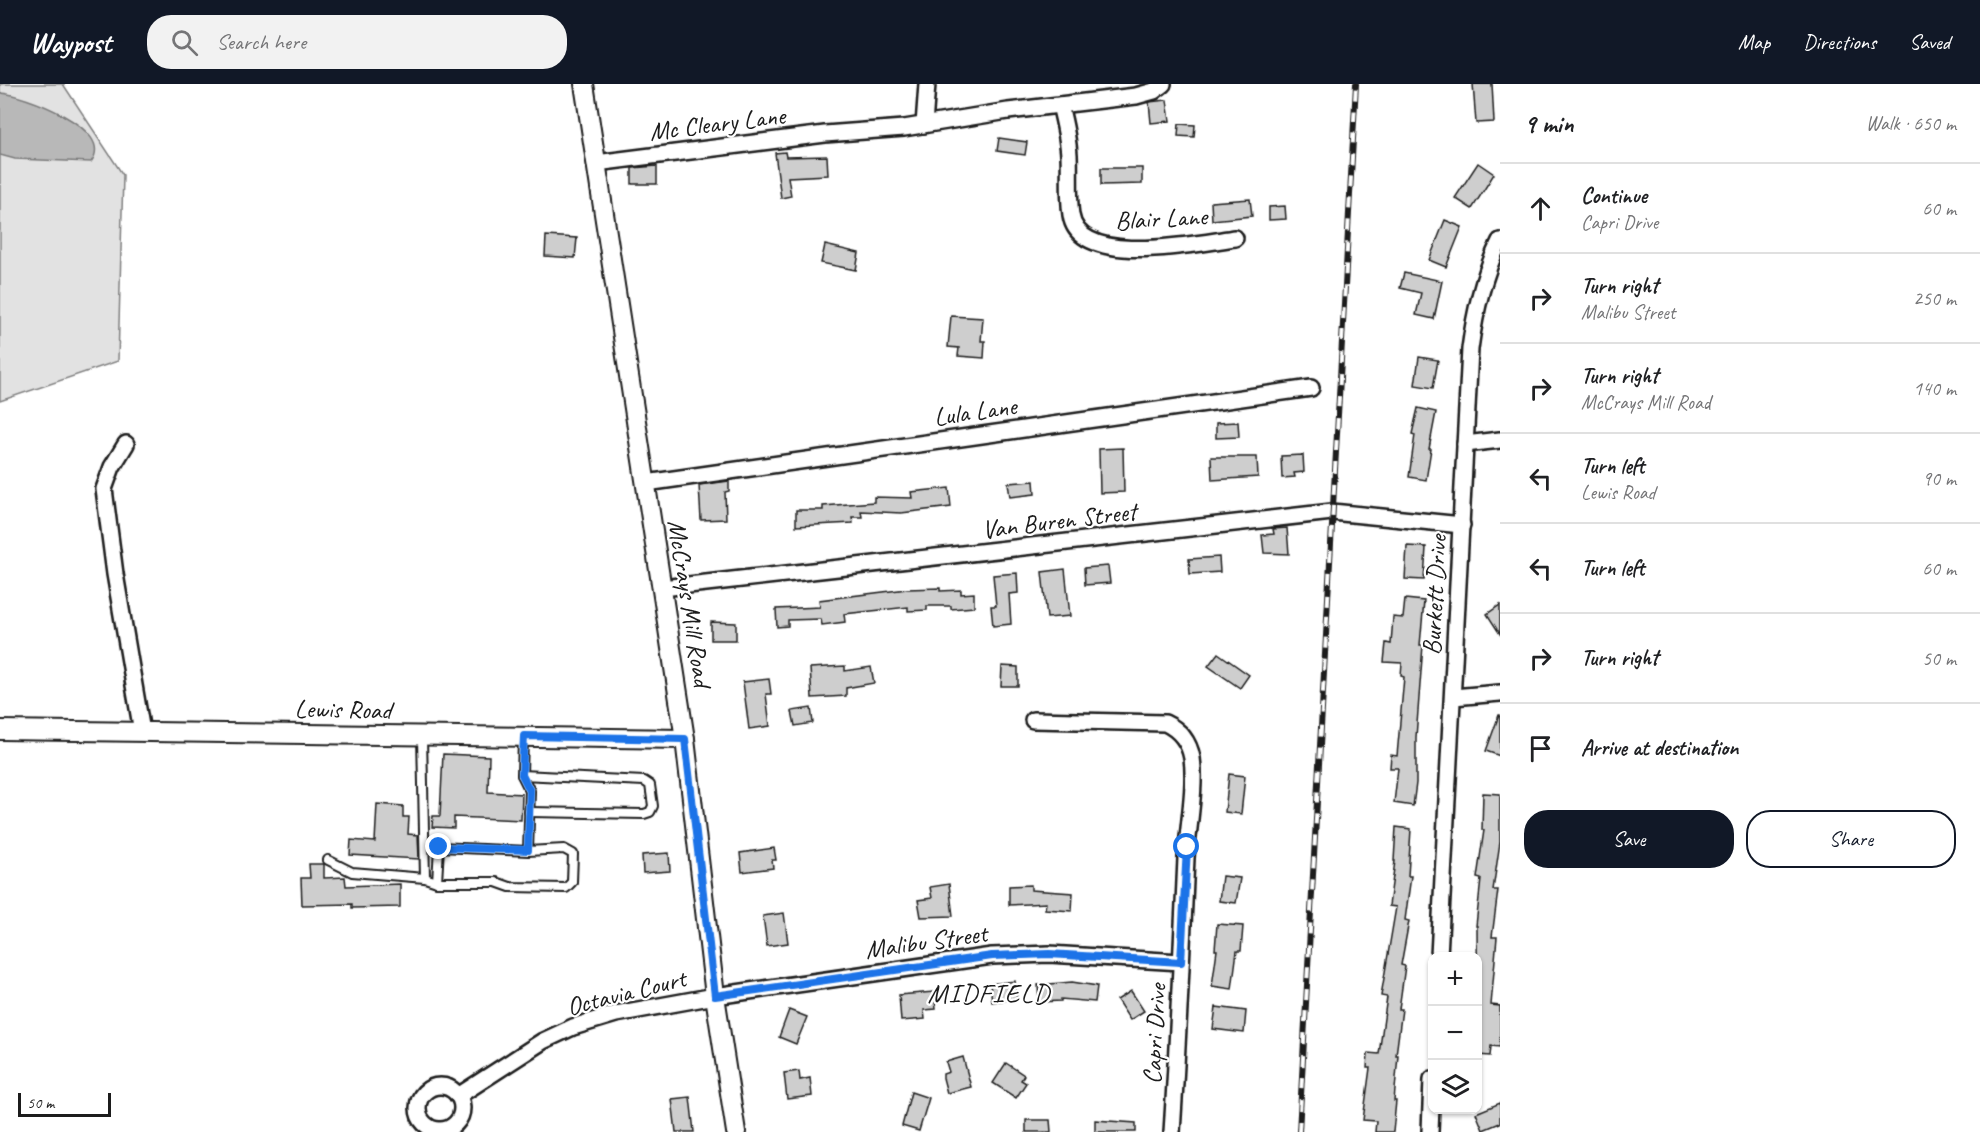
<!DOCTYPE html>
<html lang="en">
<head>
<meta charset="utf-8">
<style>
	body { margin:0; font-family:Caveat,sans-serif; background:#f2f2f2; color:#202124 }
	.controls { position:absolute; right:18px; bottom:18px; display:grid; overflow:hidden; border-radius:12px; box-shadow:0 2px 4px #0004 }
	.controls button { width:54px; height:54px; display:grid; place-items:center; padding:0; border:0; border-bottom:2px solid #e0e0e0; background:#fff; color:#202124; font:30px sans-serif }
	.scale { position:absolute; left:18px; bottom:15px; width:93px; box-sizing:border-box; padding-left:6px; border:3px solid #1c1c1c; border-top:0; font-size:16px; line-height:21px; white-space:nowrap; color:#1c1c1c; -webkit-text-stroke:4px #fff; paint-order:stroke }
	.stop { position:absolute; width:18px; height:18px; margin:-14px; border:4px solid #1a73e8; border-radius:50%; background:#fff }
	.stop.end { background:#1a73e8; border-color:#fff; box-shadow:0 2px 6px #0008 }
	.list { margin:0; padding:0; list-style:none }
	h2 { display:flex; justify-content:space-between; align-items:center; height:78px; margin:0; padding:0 24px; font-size:26px }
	h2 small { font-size:20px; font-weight:400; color:#757577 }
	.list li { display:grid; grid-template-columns:39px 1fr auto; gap:18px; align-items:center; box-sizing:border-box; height:90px; padding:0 24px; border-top:2px solid #e0e0e0 }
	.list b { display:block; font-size:22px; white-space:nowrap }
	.list p { margin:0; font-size:20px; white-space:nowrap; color:#757577 }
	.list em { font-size:20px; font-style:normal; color:#757577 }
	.actions { display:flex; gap:12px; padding:18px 24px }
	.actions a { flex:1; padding:14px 0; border:2px solid #111827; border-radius:24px; text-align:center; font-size:21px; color:#111827 }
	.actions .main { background:#111827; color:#fff }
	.icon { flex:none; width:33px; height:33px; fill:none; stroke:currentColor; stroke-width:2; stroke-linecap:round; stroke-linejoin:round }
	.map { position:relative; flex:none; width:1500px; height:1048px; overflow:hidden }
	header { display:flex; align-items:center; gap:36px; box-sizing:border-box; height:84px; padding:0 30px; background:#111827; color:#fff }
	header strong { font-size:28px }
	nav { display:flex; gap:33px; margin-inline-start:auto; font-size:21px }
	.search { width:420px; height:54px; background:#f2f2f2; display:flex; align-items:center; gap:15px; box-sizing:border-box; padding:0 21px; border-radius:24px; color:#757577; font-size:22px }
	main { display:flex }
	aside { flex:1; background:#fff }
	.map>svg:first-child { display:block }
	.grass { fill:#e2e2e2; stroke:#7f7f7f; stroke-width:1.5 }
	.water { fill:#b8b8b8; stroke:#7a7a7a; stroke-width:1.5 }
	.building { fill:#cecece; stroke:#1c1c1c; stroke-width:1.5 }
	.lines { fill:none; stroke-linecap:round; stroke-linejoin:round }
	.service-casing { stroke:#1c1c1c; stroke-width:12 }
	.minor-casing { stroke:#1c1c1c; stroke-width:20 }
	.tertiary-casing { stroke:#1c1c1c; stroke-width:22 }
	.service { stroke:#fff; stroke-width:8 }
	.minor { stroke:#fff; stroke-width:15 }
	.tertiary { stroke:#fff; stroke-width:18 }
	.rail-casing { stroke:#1c1c1c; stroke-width:6 }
	.rail { stroke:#fff; stroke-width:4; stroke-dasharray:11; stroke-linecap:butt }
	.route { stroke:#1a73e8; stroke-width:8 }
	.labels { text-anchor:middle; stroke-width:4.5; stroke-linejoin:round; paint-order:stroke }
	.street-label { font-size:26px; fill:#1c1c1c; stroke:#fff }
	.neighbourhood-label { font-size:27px; letter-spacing:1.5px; fill:#1c1c1c; stroke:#fff }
</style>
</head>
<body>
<header>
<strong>Waypost</strong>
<div class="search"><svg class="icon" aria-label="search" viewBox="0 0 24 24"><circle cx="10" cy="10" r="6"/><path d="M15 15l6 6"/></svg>Search here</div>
<nav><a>Map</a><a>Directions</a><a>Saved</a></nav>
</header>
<main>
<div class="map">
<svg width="1500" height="1048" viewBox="0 0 1500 1048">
	<rect width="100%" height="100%" fill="#fff"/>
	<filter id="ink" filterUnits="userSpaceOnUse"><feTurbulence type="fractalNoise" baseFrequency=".0167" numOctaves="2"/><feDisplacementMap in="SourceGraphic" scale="12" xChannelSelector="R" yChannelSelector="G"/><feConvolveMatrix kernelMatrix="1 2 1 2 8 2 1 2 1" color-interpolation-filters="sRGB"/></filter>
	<g filter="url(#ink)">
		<!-- grass -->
		<polygon class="grass" points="0,0 63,0 123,91 118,277 0,317"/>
		<!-- water -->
		<path class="water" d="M0,9C22,10 117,45 91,78L15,75L0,71Z"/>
		<!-- building -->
		<g class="building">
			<polygon points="1473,0 1492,0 1494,38 1476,39"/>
			<polygon points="1167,16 1170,37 1151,39 1149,18"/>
			<polygon points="1179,40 1195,41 1194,53 1178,52"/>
			<polygon points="999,54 1027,58 1025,71 997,67"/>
			<polygon points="785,68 786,73 827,72 828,91 788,93 791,112 781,114 775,69"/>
			<polygon points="1478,79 1494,90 1472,125 1455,114"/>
			<polygon points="657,82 657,100 632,100 632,84"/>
			<polygon points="1101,84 1142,84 1142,100 1101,101"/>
			<polygon points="1250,115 1252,132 1212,136 1211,118"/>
			<polygon points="1285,122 1286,135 1269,136 1269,123"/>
			<polygon points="1445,136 1462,143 1446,183 1429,176"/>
			<polygon points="546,152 577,154 575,174 545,172"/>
			<polygon points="825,161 859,169 856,186 821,179"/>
			<polygon points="1404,189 1442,197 1434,235 1416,231 1421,209 1400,204"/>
			<polygon points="951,232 983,234 981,257 985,257 984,274 958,272 959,264 948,263"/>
			<polygon points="1419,273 1438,276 1433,304 1415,301"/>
			<polygon points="1418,324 1436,328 1429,365 1431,365 1426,396 1409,393 1415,351 1412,350"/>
			<polygon points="1238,338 1239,353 1216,354 1216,339"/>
			<polygon points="1123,364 1124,408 1100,409 1099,365"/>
			<polygon points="1303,371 1304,388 1294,389 1295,393 1282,394 1281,372"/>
			<polygon points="1211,373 1257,373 1258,393 1212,396"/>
			<polygon points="729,397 729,407 725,408 726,435 701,436 699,401"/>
			<polygon points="1034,397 1035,410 1010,413 1008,399"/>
			<polygon points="949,404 951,423 901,429 861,427 862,433 852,433 853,439 796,442 796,426 823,426 823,422 874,418 874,413 912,414 911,408"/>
			<polygon points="1287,444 1289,470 1264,469 1262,451 1274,450 1273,445"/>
			<polygon points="1407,462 1426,463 1424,496 1405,495"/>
			<polygon points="1219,473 1220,488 1190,490 1189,475"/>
			<polygon points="1108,482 1110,499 1085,501 1084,484"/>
			<polygon points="1065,485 1070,532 1047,534 1042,488"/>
			<polygon points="1017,489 1018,509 1009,510 1011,540 993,542 991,522 996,522 993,491"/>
			<polygon points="940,504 940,507 961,506 961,510 974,509 974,523 951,525 951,522 927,522 927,526 908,527 908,523 844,530 845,538 822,541 821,535 788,536 788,542 777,543 776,525 820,523 819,516 907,505"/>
			<polygon points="1405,515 1424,517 1420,561 1423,561 1416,653 1416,699 1413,722 1394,719 1398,684 1390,684 1391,671 1397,672 1404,593 1401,592 1402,579 1384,578 1386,559 1391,560 1393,533 1403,534"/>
			<polygon points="1500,521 1500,550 1487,530"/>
			<polygon points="711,538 736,539 736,556 711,556"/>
			<polygon points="1218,569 1249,591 1240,604 1208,582"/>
			<polygon points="845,582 845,587 871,583 874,599 846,604 846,612 812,614 810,584"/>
			<polygon points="1002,582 1018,583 1018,602 1001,602"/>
			<polygon points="769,595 771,610 766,610 770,642 749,645 743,598"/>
			<polygon points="811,624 813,639 795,642 792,627"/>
			<polygon points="1499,631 1500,631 1500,672 1486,667"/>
			<polygon points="443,670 489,672 488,708 522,710 521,736 454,733 454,744 432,743 433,732 440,732"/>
			<polygon points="1229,690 1245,692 1241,730 1225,728"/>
			<polygon points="1483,709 1500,710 1500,758 1493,806 1498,806 1492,853 1497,853 1491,921 1500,922 1500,963 1491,962 1490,972 1478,971 1477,842 1476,842 1481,795 1477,794 1484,746 1482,746"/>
			<polygon points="377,720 403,722 403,733 409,733 408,750 418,751 419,775 350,771 351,756 375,758"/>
			<polygon points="1396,743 1411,745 1408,792 1411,792 1405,836 1409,837 1401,881 1405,882 1399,925 1402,925 1396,971 1398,971 1394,1017 1396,1017 1393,1048 1375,1048 1376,1037 1363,1036 1370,984 1367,984 1368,969 1379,970 1387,913 1381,912 1396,823 1389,822 1395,777 1394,777"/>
			<polygon points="774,764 776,776 772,776 773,784 742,788 740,769"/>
			<polygon points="669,769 670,787 643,789 642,771"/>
			<polygon points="309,780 324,780 324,794 345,793 346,802 400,800 400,823 352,824 352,820 302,821 301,794 310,794"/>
			<polygon points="1222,792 1240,794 1236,819 1219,817"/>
			<polygon points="949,800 953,832 921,833 918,816 932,814 930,803"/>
			<polygon points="1031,801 1031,806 1073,809 1072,827 1045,825 1046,819 1009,821 1009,802"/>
			<polygon points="784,829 788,859 767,862 763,832"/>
			<polygon points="1217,840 1243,842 1241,867 1237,867 1232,905 1212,902 1217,866 1215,866"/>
			<polygon points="1015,897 1017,915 992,918 990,900"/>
			<polygon points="1072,898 1097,902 1095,918 1061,915 1061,917 1039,918 1038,901"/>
			<polygon points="1131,907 1144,927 1130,936 1117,916"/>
			<polygon points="934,908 936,925 924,926 925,935 901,937 899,911"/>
			<polygon points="1216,923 1246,927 1244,949 1213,945"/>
			<polygon points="789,926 807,933 796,960 779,953"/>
			<polygon points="963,973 971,1003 947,1009 943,994 943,990 949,988 946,978"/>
			<polygon points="1006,979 1024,991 1021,996 1026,999 1016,1014 993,999"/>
			<polygon points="799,987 800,996 810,994 812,1012 787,1015 784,989"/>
			<polygon points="911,1008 929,1014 919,1047 902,1042"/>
			<polygon points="690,1013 694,1048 676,1048 672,1015"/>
			<polygon points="1500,1019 1500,1039 1483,1046 1476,1029"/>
			<polygon points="1026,1036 1050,1036 1051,1048 1026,1048"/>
			<polygon points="1095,1036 1136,1039 1136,1048 1095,1048"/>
		</g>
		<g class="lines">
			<defs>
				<g id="service">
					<polyline points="422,653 425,794"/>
					<polyline points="523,654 522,691 530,707 528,767 564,765 573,770 572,798 566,804 510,803 496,798 437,798 439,763 528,767"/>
					<polyline points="522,691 644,697 650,701 653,722 650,728 644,730 529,728"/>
					<polyline points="328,776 352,788 425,794 437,798"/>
				</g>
				<g id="minor">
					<path d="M1060,21C1064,37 1068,54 1069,71C1070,91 1068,111 1071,131C1079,185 1198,159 1235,154"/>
					<polyline points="924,41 927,0"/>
					<polyline points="596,79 825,50 904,44 1008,27 1136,12 1154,7 1163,0"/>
					<polyline points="126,360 112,383 104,405 115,490 142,648"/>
					<polyline points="1465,360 1500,356"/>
					<polyline points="646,399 1311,304"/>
					<polyline points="662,504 1332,428 1462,441"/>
					<polyline points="1453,613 1500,609"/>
					<path d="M1033,636L1165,639C1180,646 1189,658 1192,674C1196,703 1188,744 1186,774C1182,865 1178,957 1172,1048"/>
					<path d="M1439,872L1470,265C1475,227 1483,191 1500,157"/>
					<circle cx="440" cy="1024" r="22"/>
					<polyline points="458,1012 543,957 573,943 616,930 715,912 992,872 1049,870 1181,878"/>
					<polyline points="1430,1048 1432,995"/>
				</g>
				<g id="tertiary">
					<polyline points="584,0 685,655 715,912 736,1048"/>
					<polyline points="0,646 685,655"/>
				</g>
			</defs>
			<!-- service casing -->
			<use href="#service" class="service-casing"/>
			<!-- minor casing -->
			<use href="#minor" class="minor-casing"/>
			<!-- tertiary casing -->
			<use href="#tertiary" class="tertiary-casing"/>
			<!-- service -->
			<use href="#service" class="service"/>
			<!-- minor -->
			<use href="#minor" class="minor"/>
			<!-- tertiary -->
			<use href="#tertiary" class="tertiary"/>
			<defs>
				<polyline id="rail" points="1299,1048 1356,0"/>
			</defs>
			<!-- rail casing -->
			<use href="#rail" class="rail-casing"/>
			<!-- rail -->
			<use href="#rail" class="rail"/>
		</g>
	</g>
	<g class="lines" filter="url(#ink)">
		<!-- route -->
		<polyline class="route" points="439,763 528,766 530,707 522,691 524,652 685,655 715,912 992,872 1049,870 1181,878 1187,763"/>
	</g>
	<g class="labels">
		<!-- street labels -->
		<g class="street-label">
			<text transform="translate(717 39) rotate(-7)" y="9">Mc Cleary Lane</text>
			<text transform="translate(1161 134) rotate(-3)" y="9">Blair Lane</text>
			<text transform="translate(975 327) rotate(-8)" y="9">Lula Lane</text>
			<text transform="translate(1059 436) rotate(-7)" y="9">Van Buren Street</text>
			<text transform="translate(1434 511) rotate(-87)" y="9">Burkett Drive</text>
			<text transform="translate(690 519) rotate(81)" y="9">McCrays Mill Road</text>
			<text transform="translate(343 625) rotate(1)" y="9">Lewis Road</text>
			<text transform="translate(926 857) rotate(-8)" y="9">Malibu Street</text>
			<text transform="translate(626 908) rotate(-14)" y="9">Octavia Court</text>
			<text transform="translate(1154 950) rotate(-87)" y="9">Capri Drive</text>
		</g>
		<!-- neighbourhood labels -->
		<g class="neighbourhood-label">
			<text x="989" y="918">MIDFIELD</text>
		</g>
	</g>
</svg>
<div class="controls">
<button>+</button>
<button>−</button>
<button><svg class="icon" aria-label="layers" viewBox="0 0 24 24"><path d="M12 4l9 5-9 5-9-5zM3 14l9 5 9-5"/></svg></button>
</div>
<div class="scale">50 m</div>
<div class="stop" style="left:1187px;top:763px"></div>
<div class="stop end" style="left:439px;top:763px"></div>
</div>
<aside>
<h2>9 min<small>Walk · 650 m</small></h2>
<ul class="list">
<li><svg class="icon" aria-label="ahead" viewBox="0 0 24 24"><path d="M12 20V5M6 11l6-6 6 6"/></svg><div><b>Continue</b><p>Capri Drive</p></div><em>60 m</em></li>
<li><svg class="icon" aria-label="right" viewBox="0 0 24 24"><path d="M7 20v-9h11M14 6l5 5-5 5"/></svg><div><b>Turn right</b><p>Malibu Street</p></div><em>250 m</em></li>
<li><svg class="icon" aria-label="right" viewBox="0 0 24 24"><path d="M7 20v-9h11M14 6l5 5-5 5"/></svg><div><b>Turn right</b><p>McCrays Mill Road</p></div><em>140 m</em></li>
<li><svg class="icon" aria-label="left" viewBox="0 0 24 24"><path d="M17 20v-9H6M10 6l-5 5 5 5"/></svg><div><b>Turn left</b><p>Lewis Road</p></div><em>90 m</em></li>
<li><svg class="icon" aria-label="left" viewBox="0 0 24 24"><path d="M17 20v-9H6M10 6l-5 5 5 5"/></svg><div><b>Turn left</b></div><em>60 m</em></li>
<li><svg class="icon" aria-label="right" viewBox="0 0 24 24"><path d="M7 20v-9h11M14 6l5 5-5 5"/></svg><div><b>Turn right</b></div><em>50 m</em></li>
<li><svg class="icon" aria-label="arrive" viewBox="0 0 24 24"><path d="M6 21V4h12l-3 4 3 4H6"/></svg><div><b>Arrive at destination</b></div></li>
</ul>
<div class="actions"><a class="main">Save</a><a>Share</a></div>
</aside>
</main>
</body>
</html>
